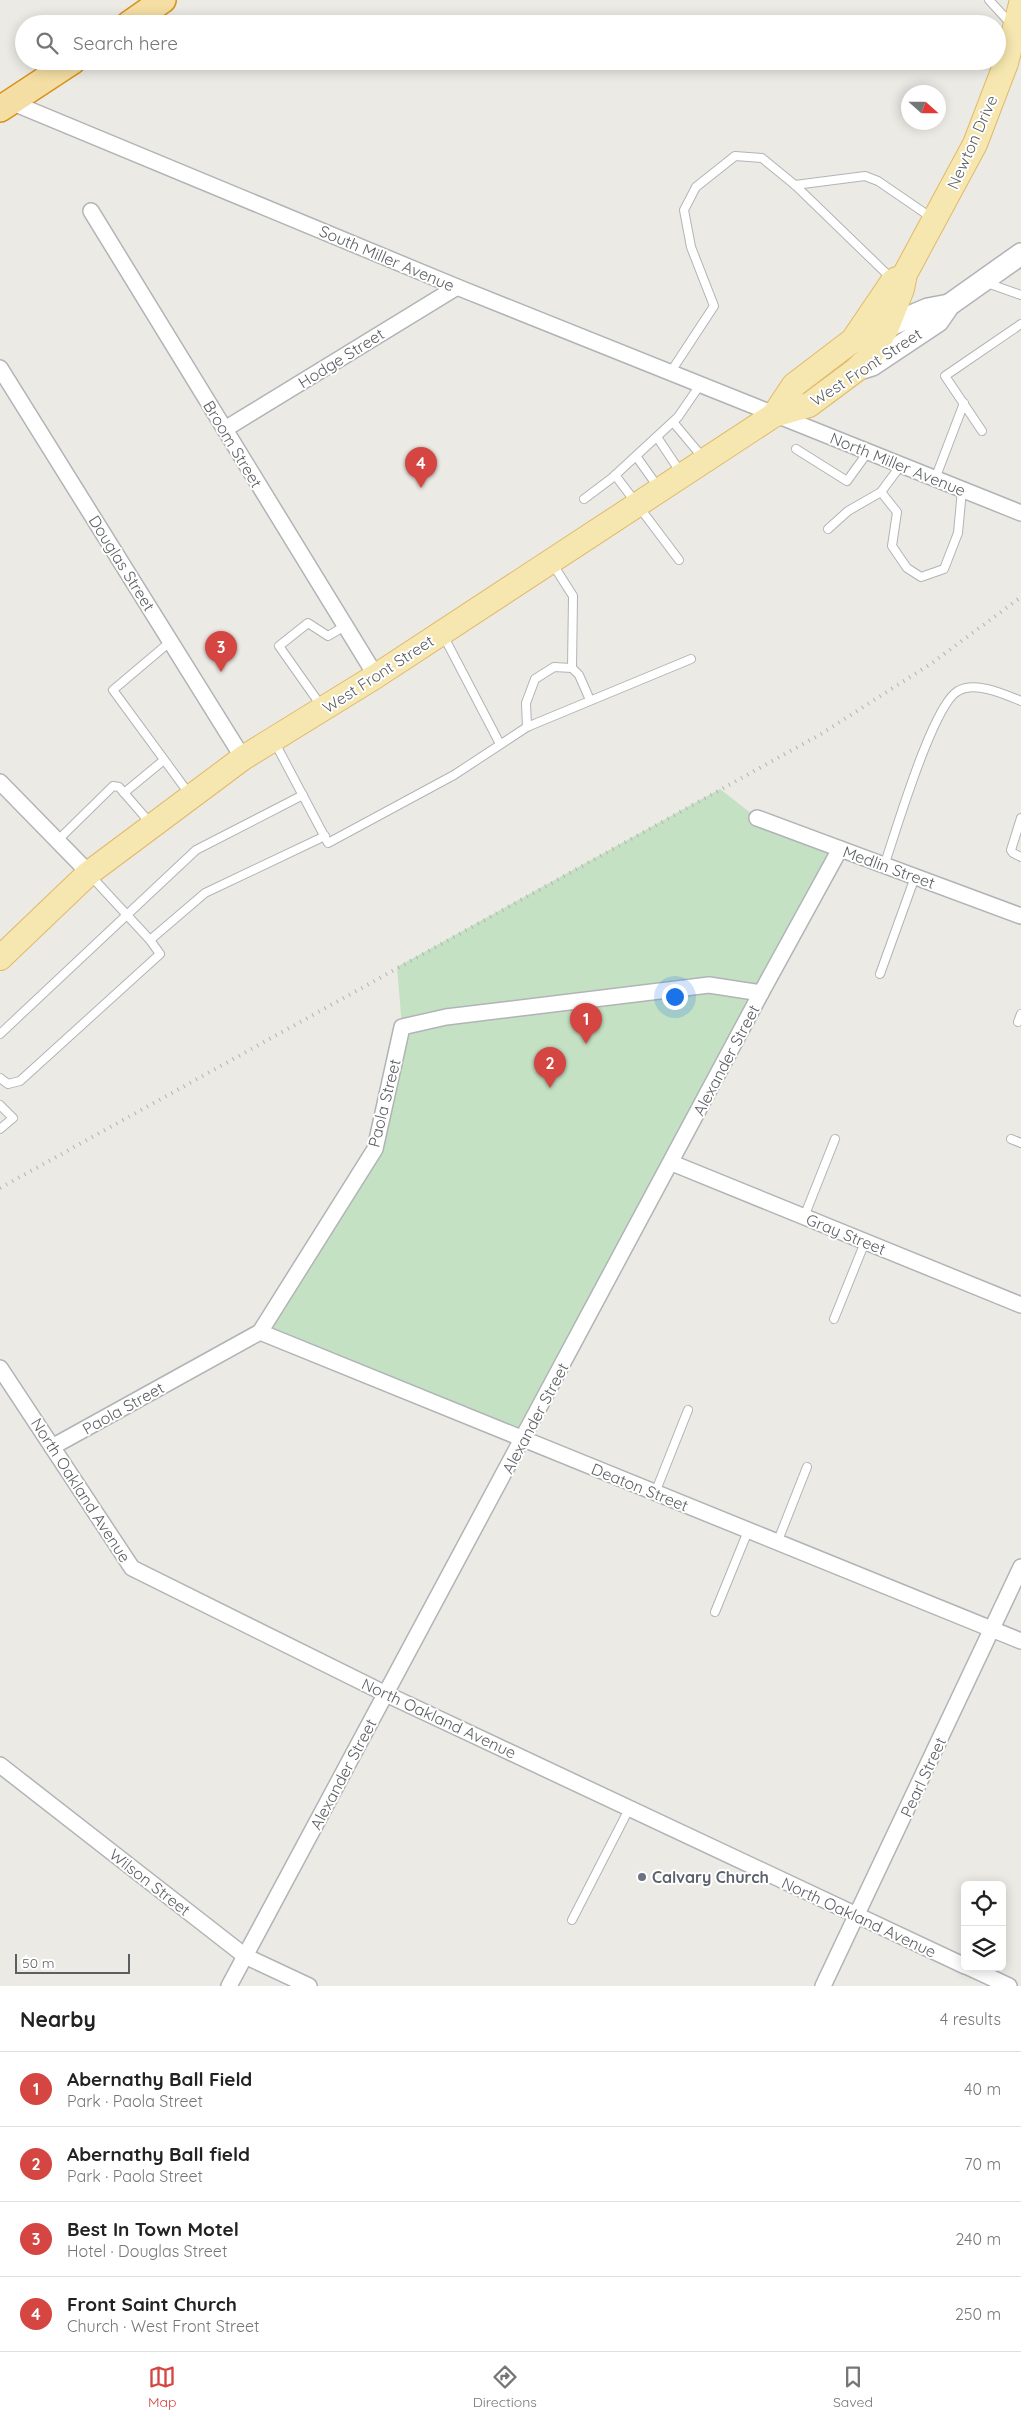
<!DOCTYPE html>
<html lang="en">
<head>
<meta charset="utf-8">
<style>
	body { margin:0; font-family:Quicksand,sans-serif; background:#f6f6f6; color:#222 }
	.controls { position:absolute; right:15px; bottom:15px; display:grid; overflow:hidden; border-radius:8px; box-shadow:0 2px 12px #0003 }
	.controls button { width:45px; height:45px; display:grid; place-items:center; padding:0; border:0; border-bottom:1px solid #e0e0e0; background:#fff; color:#222; font:25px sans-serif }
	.compass { position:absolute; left:901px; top:85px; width:45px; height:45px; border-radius:50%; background:#fff; box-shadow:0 2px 12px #0003; rotate:111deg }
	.scale { position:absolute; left:15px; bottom:12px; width:115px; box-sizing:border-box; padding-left:5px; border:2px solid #5c5f62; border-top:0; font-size:14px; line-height:18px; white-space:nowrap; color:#5c5f62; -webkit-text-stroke:4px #fff; paint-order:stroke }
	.you { position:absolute; left:674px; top:996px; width:18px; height:18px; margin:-12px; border:4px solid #fff; border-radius:50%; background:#1a73e8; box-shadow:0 0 0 8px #1a73e833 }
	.badge { display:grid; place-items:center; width:32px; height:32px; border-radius:50%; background:#d54541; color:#fff; font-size:16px; font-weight:700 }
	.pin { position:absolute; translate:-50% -41px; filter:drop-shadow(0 1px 2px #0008) }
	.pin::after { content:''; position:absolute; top:26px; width:18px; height:15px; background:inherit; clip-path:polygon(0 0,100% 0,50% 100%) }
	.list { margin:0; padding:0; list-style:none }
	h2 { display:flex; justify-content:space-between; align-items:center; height:65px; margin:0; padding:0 20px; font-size:21px }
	h2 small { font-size:16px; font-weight:400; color:#767676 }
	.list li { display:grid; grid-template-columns:32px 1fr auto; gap:15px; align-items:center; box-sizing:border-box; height:75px; padding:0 20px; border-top:1px solid #e0e0e0 }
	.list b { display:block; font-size:19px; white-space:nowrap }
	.list p { margin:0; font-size:16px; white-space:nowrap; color:#767676 }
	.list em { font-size:16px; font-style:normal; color:#767676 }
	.icon { flex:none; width:28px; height:28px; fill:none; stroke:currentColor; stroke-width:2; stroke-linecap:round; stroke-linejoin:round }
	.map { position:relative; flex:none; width:1021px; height:1986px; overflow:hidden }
	.search { position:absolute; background:#fff; box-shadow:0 2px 12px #0003; left:15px; right:15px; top:15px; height:55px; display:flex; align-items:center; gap:12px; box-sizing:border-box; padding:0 18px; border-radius:28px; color:#767676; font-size:19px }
	.sheet { height:365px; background:#fff }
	nav { display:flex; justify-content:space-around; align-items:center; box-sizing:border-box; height:70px; border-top:1px solid #e0e0e0; background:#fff; font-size:14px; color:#767676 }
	nav a { display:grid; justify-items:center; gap:2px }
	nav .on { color:#d54541 }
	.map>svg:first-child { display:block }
	.green { fill:#c4e1c3 }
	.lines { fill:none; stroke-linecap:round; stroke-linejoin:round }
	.service-casing { stroke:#b1b4b7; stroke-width:10 }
	.minor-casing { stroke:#b1b4b7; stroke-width:18 }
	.secondary-casing { stroke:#b0b3b7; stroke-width:24 }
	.primary-casing { stroke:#e1b968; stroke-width:26 }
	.trunk-casing { stroke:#d79219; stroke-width:28 }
	.service { stroke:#fff; stroke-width:8 }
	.minor { stroke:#fff; stroke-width:15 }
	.secondary { stroke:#fff; stroke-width:21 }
	.primary { stroke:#f6e7b0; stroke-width:24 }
	.trunk { stroke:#f4dea3; stroke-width:25 }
	.rail { stroke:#b2b3b3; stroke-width:4; stroke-dasharray:1 6; stroke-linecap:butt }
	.worship-dot { fill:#6b7280; stroke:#fff; stroke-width:2 }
	.labels { text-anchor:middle; stroke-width:4; stroke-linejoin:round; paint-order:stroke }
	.street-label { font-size:16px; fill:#5c5f62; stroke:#fff }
	.worship-label { font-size:16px; font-weight:bold; fill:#5b616d; stroke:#fff; text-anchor:start }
</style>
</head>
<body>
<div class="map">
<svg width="1021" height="1986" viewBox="0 0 1021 1986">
	<rect width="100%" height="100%" fill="#eceae4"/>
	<!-- green -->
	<polygon class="green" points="720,789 757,818 840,849 523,1440 260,1332 375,1149 402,1027 397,967"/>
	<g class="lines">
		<defs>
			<g id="service">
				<polyline points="989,0 1012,25"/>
				<polyline points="795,185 865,176 878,181 932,218"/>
				<polyline points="987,283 1021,295"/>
				<polyline points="670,373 714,306 691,247 684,210 696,187 735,156 762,158 795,185 891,278"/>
				<polyline points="673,422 704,459"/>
				<polyline points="982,431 945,376 1021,324"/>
				<polyline points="657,437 681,473"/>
				<polyline points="796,449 847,481 868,452"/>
				<polyline points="636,456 658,487"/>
				<polyline points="615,475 679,560"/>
				<polyline points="935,479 964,403"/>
				<polyline points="881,492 897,512 892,546 907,568 921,577 944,569 958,533 962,490"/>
				<polyline points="584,499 612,478 678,417 700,385"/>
				<polyline points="828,529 848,511 881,492 901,465"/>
				<polyline points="552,563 573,596 572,668 579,675 590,700"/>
				<polyline points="443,635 500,744"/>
				<polyline points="171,641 113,690 190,795"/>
				<polyline points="322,707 279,646 308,623 328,636 345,626"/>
				<polyline points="527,727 526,703 535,679 554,667 572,668"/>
				<polyline points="274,741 328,843 454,775 527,727 691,659"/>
				<polyline points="124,793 164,760"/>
				<polyline points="1021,818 1011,850 1013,853 1021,857"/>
				<polyline points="57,841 113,786 119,787 151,824"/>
				<path d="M884,866C895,834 933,704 958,691C976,681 1004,694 1021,701"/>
				<polyline points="150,940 205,893 325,836"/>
				<polyline points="880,974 915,877"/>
				<polyline points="1018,1022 1021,1014"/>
				<polyline points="0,1034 196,850 303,795"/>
				<polyline points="0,1078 8,1084 20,1081 160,954 150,940 90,875"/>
				<polyline points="0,1105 13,1118 0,1129"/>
				<polyline points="1011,1139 1021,1143"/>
				<polyline points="804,1217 835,1139"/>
				<polyline points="834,1319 865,1242"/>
				<polyline points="655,1493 688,1410"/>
				<polyline points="777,1543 807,1467"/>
				<polyline points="715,1612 748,1531"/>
				<polyline points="572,1920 629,1809"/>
			</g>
			<g id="minor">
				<polyline points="6,100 457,287 1021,513"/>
				<polyline points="91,211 376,676"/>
				<polyline points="0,368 243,758"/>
				<polyline points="225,429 457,287"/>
				<polyline points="0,782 89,873"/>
				<polyline points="757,818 1021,916"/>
				<polyline points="672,1163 1021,1305"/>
				<polyline points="260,1332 1021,1641"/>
				<polyline points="0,1368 132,1568 386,1694 965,1966"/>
				<polyline points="52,1447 260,1332 375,1149 402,1027 446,1017 709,985 761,993"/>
				<polyline points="0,1765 245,1956 309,1986"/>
				<polyline points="968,1967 1009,1986"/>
				<polyline points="229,1986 761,993 840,849"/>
				<polyline points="823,1986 1021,1567"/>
			</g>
			<g id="secondary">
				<polyline points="876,331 928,309 949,305"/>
				<polyline points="856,370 872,365 938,321 949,305 1021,254"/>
			</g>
			<g id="primary">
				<polyline points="774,415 794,385 853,340 893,281 897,279"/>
				<polyline points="0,958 89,873 243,758 376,676 774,415 809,405 856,370 869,357 887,327 902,289 905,274 975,144 1006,63 1021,4"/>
			</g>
			<g id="trunk">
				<polyline points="129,24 163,0"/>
				<polyline points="0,109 73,61"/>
			</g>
		</defs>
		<!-- service casing -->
		<use href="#service" class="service-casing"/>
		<!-- minor casing -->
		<use href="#minor" class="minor-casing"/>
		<!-- secondary casing -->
		<use href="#secondary" class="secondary-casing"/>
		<!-- primary casing -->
		<use href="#primary" class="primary-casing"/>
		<!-- trunk casing -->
		<use href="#trunk" class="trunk-casing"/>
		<!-- service -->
		<use href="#service" class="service"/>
		<!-- minor -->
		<use href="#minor" class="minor"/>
		<!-- secondary -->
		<use href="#secondary" class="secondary"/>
		<!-- primary -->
		<use href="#primary" class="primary"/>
		<!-- trunk -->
		<use href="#trunk" class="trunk"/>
		<!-- rail -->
		<polyline class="rail" points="0,1188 821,734 932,663 1021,597"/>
	</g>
	<!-- markers -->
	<circle class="worship-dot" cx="642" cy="1877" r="5"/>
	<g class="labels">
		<!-- street labels -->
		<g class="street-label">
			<text transform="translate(972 142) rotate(-66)" y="6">Newton Drive</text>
			<text transform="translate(387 258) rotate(23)" y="6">South Miller Avenue</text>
			<text transform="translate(341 358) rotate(-32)" y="6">Hodge Street</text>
			<text transform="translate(866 367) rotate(-33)" y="6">West Front Street</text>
			<text transform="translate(233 444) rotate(59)" y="6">Broom Street</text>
			<text transform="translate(898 464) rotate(22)" y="6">North Miller Avenue</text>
			<text transform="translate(122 563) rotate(58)" y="6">Douglas Street</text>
			<text transform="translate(378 674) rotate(-33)" y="6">West Front Street</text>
			<text transform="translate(889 867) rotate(20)" y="6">Medlin Street</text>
			<text transform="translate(726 1060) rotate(-62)" y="6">Alexander Street</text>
			<text transform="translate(384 1103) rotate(-76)" y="6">Paola Street</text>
			<text transform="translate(846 1234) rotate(22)" y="6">Gray Street</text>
			<text transform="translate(123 1408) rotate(-29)" y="6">Paola Street</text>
			<text transform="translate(535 1418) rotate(-62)" y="6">Alexander Street</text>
			<text transform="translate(640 1487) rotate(22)" y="6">Deaton Street</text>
			<text transform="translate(81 1490) rotate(57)" y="6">North Oakland Avenue</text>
			<text transform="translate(439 1718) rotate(25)" y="6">North Oakland Avenue</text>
			<text transform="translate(343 1774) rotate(-62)" y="6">Alexander Street</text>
			<text transform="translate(923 1777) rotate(-65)" y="6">Pearl Street</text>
			<text transform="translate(150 1882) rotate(38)" y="6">Wilson Street</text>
			<text transform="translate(859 1917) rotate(25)" y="6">North Oakland Avenue</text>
		</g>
		<!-- worship labels -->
		<g class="worship-label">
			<text x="652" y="1883">Calvary Church</text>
		</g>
	</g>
</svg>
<div class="controls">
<button><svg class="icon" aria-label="locate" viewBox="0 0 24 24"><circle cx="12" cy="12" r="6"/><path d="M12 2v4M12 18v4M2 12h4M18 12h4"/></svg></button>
<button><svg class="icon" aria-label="layers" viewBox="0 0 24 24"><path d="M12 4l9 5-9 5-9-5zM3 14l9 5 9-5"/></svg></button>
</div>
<svg class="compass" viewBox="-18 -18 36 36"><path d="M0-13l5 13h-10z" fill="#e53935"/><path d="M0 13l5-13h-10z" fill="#767676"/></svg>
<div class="scale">50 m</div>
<div class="you"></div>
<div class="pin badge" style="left:586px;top:1044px">1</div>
<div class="pin badge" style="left:550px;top:1088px">2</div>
<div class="pin badge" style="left:221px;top:672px">3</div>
<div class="pin badge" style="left:421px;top:488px">4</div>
<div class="search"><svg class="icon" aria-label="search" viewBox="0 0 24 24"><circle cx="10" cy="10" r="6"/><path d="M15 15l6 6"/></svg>Search here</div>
</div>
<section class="sheet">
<h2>Nearby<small>4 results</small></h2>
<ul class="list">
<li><span class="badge">1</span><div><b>Abernathy Ball Field</b><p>Park · Paola Street</p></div><em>40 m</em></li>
<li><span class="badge">2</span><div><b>Abernathy Ball field</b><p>Park · Paola Street</p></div><em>70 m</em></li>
<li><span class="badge">3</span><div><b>Best In Town Motel</b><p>Hotel · Douglas Street</p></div><em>240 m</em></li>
<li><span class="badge">4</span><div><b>Front Saint Church</b><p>Church · West Front Street</p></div><em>250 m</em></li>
</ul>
</section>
<nav>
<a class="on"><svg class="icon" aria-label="map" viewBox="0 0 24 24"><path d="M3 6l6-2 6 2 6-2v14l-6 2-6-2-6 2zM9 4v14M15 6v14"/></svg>Map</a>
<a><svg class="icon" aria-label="directions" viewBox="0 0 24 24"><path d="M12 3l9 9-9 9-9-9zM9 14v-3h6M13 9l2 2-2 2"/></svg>Directions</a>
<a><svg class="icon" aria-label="saved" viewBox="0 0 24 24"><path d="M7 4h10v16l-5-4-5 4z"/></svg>Saved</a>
</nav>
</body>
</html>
